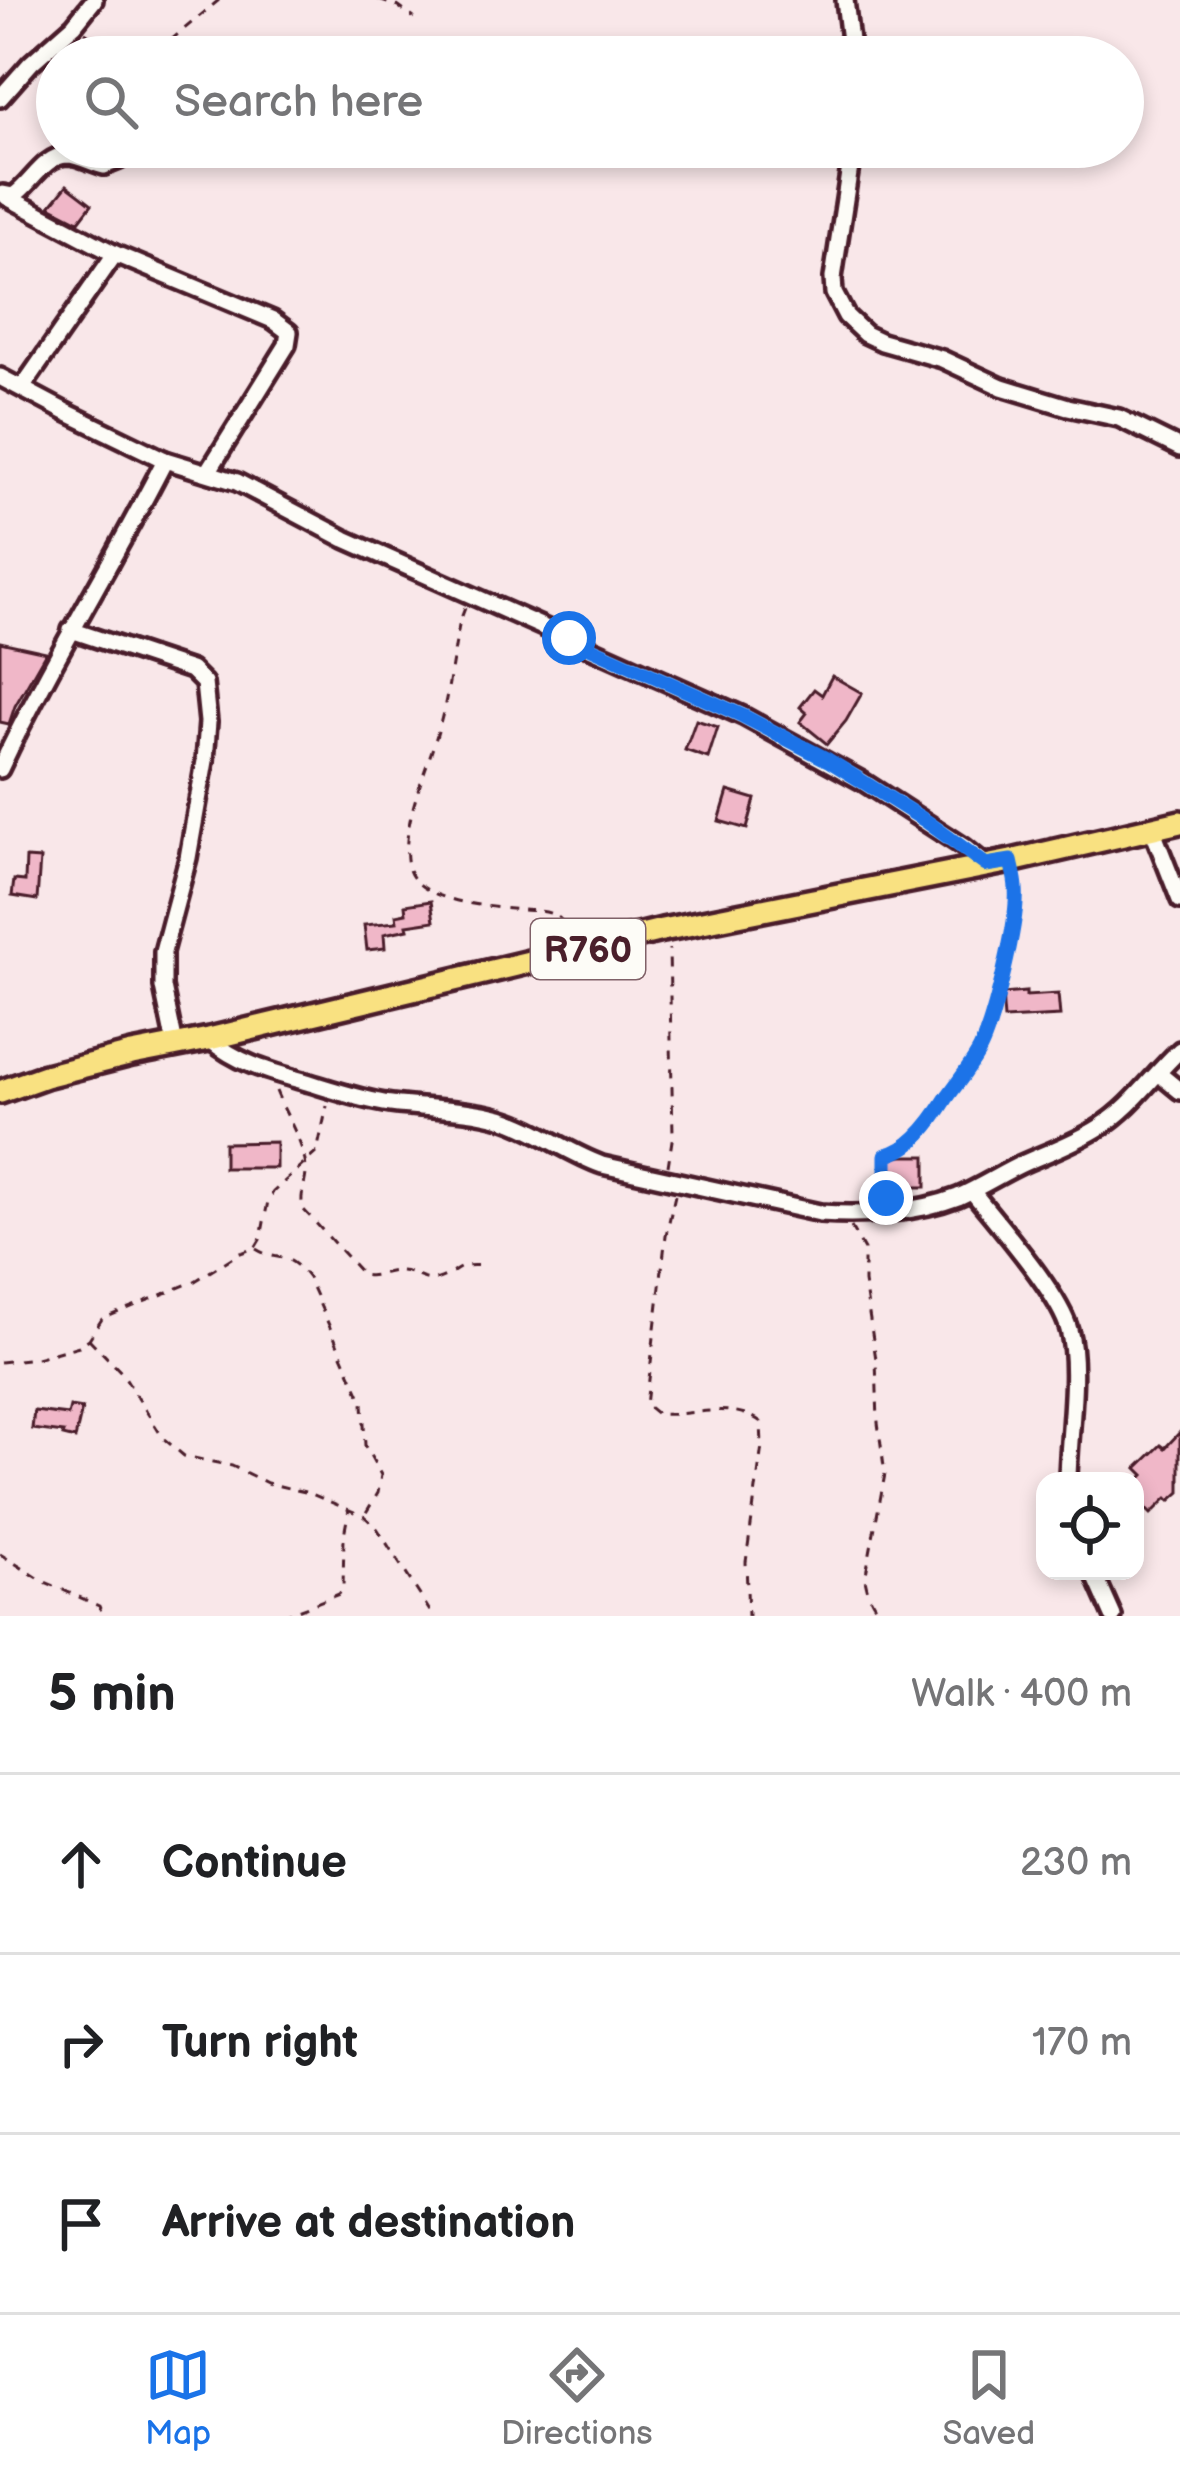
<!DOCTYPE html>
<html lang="en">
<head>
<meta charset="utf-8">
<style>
	body { margin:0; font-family:"Balsamiq Sans",sans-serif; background:#f6f6f6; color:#202124 }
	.controls { position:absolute; right:36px; bottom:36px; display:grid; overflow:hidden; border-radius:24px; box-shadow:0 6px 18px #0003 }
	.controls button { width:108px; height:108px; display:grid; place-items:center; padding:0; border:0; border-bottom:3px solid #e0e0e0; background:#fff; color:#202124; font:60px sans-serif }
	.stop { position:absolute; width:36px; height:36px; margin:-27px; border:9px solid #1a73e8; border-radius:50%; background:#fff }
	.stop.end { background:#1a73e8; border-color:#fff; box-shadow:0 3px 12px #0008 }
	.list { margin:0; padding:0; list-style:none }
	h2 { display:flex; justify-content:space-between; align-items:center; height:156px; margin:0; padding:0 48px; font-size:51px }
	h2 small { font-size:39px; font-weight:400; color:#757577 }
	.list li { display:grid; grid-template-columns:78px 1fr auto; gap:36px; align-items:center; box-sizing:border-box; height:180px; padding:0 48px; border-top:3px solid #e0e0e0 }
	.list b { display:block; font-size:45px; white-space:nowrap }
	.list em { font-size:39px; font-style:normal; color:#757577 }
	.icon { flex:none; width:66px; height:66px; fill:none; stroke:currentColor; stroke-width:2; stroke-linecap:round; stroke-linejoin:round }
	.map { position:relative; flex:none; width:1180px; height:1616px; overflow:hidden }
	.search { position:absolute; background:#fff; box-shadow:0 6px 18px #0003; left:36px; right:36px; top:36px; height:132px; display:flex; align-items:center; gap:30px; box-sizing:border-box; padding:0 42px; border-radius:66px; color:#757577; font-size:45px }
	.sheet { height:696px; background:#fff }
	nav { display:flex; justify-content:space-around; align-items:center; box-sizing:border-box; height:168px; border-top:3px solid #e0e0e0; background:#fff; font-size:33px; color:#757577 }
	nav a { display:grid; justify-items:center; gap:6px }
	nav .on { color:#1a73e8 }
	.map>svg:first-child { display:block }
	.building { fill:#f0b7c8; stroke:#4a1f2b; stroke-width:3 }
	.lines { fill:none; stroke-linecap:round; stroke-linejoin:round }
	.minor-casing { stroke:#4a1f2b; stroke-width:24 }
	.major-casing { stroke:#4a1f2b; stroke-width:30 }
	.path { stroke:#4a1f2b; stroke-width:3; stroke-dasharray:9 9; stroke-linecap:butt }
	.minor { stroke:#fdfcf7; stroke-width:15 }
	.major { stroke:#f9e181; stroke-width:21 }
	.route { stroke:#1a73e8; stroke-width:15 }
	.labels { text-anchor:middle; stroke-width:10; stroke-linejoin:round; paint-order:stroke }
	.shield { fill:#fdfcf7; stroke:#806168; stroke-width:3 }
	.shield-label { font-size:36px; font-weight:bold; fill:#4a1f2b }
</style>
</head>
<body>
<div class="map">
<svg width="1180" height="1616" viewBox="0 0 1180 1616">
	<rect width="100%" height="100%" fill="#f9e7e9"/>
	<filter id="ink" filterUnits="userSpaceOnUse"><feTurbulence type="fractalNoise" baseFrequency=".00833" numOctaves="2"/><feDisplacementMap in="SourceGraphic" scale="24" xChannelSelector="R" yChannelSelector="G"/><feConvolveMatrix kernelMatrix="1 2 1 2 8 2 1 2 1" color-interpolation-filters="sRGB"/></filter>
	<g filter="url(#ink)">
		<!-- building -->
		<g class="building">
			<polygon points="67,185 92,204 79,221 50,206"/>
			<polygon points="0,642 46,652 15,706 9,724 0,722"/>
			<polygon points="832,676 862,693 846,721 827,744 800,722 807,713 800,707 814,689 822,695"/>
			<polygon points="696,720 718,727 708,758 685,750"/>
			<polygon points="728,791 755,799 747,829 719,821"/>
			<polygon points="26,858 40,859 37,900 12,896 14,880 25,881"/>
			<polygon points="431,901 434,921 407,925 408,929 384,934 385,948 367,950 364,925 397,922 396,915 406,913 405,905"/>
			<polygon points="1026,992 1026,996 1058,994 1060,1016 1004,1019 1002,994"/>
			<polygon points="276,1142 276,1168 224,1168 224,1143"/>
			<polygon points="889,1156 926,1156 926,1187 909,1187 909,1196 889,1196"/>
			<polygon points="70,1407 82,1409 75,1439 63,1436 64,1433 32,1429 34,1411 68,1415"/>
			<polygon points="1180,1432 1180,1492 1170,1501 1167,1498 1151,1514 1135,1498 1135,1484 1144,1475 1137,1468 1161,1445 1165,1448"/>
		</g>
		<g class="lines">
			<defs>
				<g id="minor">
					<polyline points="845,0 852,57"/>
					<polyline points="125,55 126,57"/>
					<polyline points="0,98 31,63 74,25 94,0"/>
					<polyline points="853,147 833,278 834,293 846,316 865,334 882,342 942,359 1002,387 1068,407 1119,418 1180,448"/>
					<path d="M3,194L13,196C31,185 43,156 67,155C79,155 92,163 104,166L119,160L134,147"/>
					<polyline points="7,197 115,254 273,320 289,332 287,345 208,472"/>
					<polyline points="0,377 66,412 165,460 237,482 345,539 743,716 862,781 964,847 986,865"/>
					<polyline points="22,388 115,254"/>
					<polyline points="71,630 191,670 204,683 208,722 205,761 188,858 163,952 163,987 175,1045"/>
					<path d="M0,769C50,663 112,564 165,460"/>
					<polyline points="1152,829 1180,900"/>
					<path d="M209,1039C240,1065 272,1072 310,1083C336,1091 363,1100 391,1104C428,1109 465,1108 501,1118C538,1129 566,1152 602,1165L820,1213C864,1216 917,1213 958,1197C981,1187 1002,1173 1024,1163C1049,1152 1077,1142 1100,1127C1132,1107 1153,1075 1180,1050"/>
					<polyline points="1158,1073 1180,1091"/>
					<path d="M972,1191C997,1223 1060,1294 1069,1330C1080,1367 1068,1440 1068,1481"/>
					<polyline points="1093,1571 1113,1616"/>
				</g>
				<polyline id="major" points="0,1092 45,1076 132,1054 209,1039 662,930 1011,861 1180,822"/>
			</defs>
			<!-- minor casing -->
			<use href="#minor" class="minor-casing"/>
			<!-- major casing -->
			<use href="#major" class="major-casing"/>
			<!-- path -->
			<g class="path">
				<polyline points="379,0 399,7 414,18"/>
				<polyline points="85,32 112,50"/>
				<polyline points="139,55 159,50 219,0"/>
				<path d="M465,608L460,621C452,658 449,695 438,731C427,770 400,825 408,866C415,903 492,907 523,910C534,911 550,910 559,918C563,921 566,929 568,933"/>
				<path d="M276,1091C286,1116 303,1141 306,1168C307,1183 299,1193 303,1209L363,1275C377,1278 387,1270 401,1271C413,1271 423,1283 438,1279C460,1272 455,1263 483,1266"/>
				<polyline points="668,1166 673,1134 669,949"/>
				<path d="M675,1195L666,1235L646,1405L657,1414C691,1417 730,1400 761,1422L762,1446L746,1562L748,1616"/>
				<path d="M885,1199L886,1155C919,1148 939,1109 956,1083C965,1070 976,1059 982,1044C997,1008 1021,918 1015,880"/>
				<path d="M851,1227L864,1250V1282L876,1359L878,1423L885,1474L865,1579C868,1594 872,1605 884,1616"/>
				<path d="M256,1249C279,1263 288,1250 308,1278L363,1402L365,1446L381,1475L378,1493L364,1516"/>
				<polyline points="89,1339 123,1374 163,1438 184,1456 232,1466 267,1483 309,1493 364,1516 377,1528 433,1616"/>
				<polyline points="0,1362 36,1358 79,1346 89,1339 102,1319 195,1281 238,1254 255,1248 261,1238 268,1201 273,1192 317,1152 327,1106"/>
				<polyline points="0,1554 43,1581 99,1606 103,1616"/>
				<polyline points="282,1616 339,1594 343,1589 344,1535 349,1509"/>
			</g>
			<!-- minor -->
			<use href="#minor" class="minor"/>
			<!-- major -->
			<use href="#major" class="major"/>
		</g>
	</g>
	<g class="lines" filter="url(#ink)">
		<!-- route -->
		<path class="route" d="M569,638L743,716L828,760L926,821L986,865L1011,861C1013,870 1016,880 1016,889C1019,919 993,1026 978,1053C969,1069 957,1083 946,1099C933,1120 912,1150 886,1155V1198"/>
	</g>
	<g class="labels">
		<!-- shield labels -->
		<rect class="shield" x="531" y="919" width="114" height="60" rx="9"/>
		<g class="shield-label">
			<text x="588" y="962">R760</text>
		</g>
	</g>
</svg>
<div class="controls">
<button><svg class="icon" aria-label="locate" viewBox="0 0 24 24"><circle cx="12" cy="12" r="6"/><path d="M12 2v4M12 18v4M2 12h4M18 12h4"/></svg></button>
</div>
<div class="stop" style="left:569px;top:638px"></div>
<div class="stop end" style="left:886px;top:1198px"></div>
<div class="search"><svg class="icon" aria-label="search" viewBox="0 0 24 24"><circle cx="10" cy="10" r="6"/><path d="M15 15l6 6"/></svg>Search here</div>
</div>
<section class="sheet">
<h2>5 min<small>Walk · 400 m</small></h2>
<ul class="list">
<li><svg class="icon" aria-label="ahead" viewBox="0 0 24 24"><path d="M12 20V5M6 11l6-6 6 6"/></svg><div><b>Continue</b></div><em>230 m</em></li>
<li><svg class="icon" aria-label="right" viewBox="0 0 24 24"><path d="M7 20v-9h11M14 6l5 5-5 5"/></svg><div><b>Turn right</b></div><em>170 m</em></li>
<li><svg class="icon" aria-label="arrive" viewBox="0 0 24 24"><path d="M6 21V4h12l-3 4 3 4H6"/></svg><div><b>Arrive at destination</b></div></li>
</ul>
</section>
<nav>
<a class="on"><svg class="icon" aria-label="map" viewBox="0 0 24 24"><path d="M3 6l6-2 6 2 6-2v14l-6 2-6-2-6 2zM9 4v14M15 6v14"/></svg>Map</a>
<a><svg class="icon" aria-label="directions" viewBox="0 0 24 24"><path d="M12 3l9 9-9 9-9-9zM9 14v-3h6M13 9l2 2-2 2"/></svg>Directions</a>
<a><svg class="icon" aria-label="saved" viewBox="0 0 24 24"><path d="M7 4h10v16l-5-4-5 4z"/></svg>Saved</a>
</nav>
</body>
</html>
